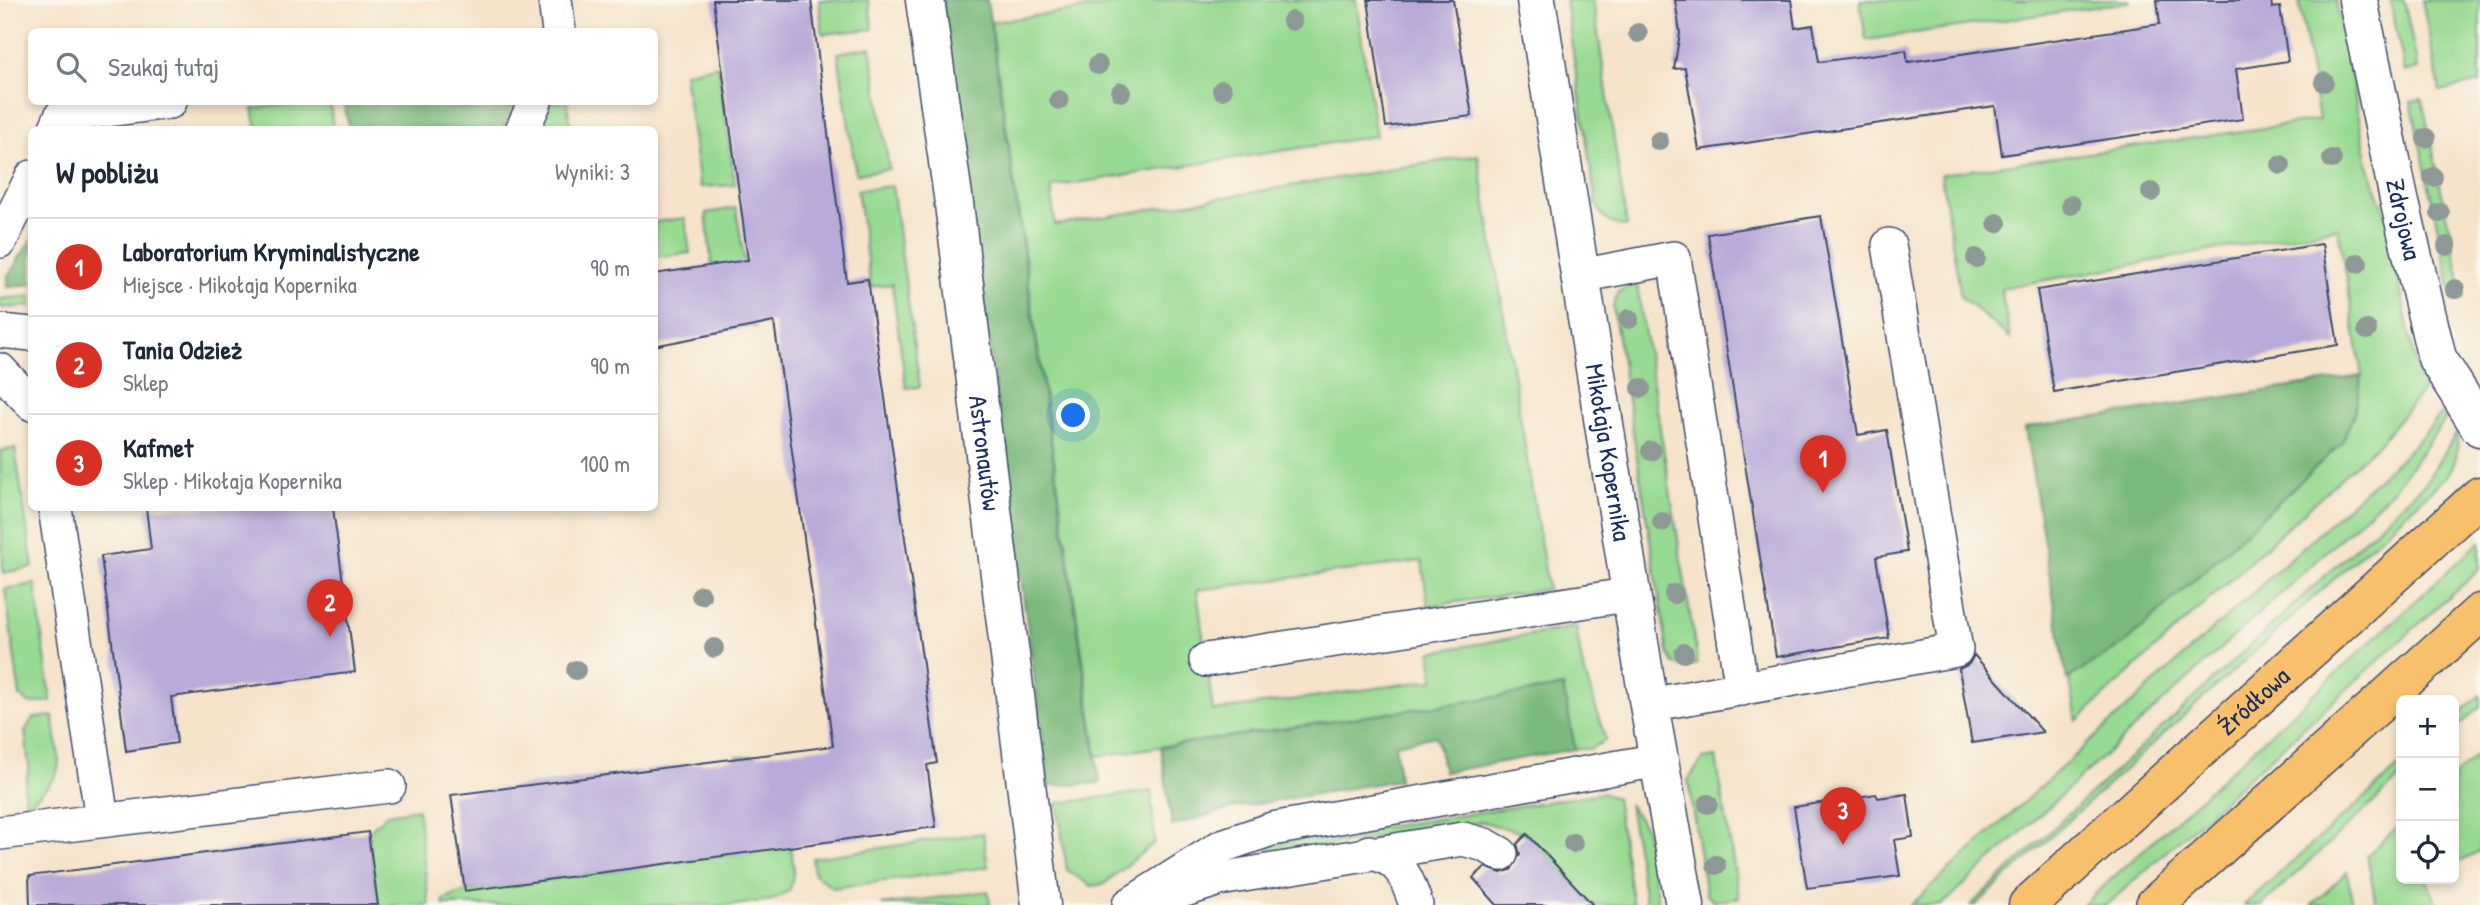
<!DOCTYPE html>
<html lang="pl">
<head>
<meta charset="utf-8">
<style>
	body { margin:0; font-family:"Patrick Hand",sans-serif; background:#f2f2f3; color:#1f2937 }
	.controls { position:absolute; right:21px; bottom:21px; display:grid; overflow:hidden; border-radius:10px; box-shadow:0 4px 10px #0003 }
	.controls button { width:63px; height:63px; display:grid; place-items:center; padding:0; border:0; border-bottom:2px solid #e0e1e3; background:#fff; color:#1f2937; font:35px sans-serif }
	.you { position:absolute; left:1074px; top:416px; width:24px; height:24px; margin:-18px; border:5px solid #fff; border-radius:50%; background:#1a73e8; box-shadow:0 0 0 10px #1a73e833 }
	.badge { display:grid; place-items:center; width:46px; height:46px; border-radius:50%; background:#d93025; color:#fff; font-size:23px; font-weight:700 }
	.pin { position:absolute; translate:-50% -58px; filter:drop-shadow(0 2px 4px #0008) }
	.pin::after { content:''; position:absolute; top:37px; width:24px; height:21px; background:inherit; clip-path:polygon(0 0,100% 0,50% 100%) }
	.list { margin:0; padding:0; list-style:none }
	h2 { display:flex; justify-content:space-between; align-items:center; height:91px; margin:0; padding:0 28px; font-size:30px }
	h2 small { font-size:23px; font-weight:400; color:#747a83 }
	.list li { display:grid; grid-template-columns:46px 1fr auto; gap:21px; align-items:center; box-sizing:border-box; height:98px; padding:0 28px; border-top:2px solid #e0e1e3 }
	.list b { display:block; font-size:26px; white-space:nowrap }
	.list p { margin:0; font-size:23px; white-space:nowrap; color:#747a83 }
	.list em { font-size:23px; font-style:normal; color:#747a83 }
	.icon { flex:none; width:38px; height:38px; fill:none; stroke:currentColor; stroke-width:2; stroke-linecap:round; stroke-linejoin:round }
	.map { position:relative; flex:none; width:2480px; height:905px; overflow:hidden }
	.search { position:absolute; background:#fff; box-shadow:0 4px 10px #0003; left:28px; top:28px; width:630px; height:77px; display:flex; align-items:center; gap:18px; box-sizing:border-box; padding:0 24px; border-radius:10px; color:#747a83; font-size:26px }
	.panel { position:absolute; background:#fff; box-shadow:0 4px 10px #0003; left:28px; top:126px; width:630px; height:385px; border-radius:10px }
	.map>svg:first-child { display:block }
	.green { fill:#98da91; stroke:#5a8478; stroke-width:2 }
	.forest { fill:#7aba7b; stroke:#4a746c; stroke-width:2 }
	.building { fill:#b9aad9 }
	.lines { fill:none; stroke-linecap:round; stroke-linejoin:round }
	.service-casing { stroke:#3c4a6e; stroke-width:36 }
	.minor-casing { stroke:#3c4a6e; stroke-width:41 }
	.primary-casing { stroke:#3c4a6e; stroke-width:41 }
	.service { stroke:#fff; stroke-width:33 }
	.minor { stroke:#fff; stroke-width:38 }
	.primary { stroke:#f8bf6c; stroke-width:38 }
	.tree { fill:#8e9896 }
	.labels { text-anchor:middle; stroke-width:5; stroke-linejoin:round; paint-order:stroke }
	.street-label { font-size:26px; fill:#1b2f5e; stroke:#fbf7ec }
</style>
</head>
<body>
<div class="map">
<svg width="2480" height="905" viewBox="0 0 2480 905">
	<rect width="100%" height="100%" fill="#fbf7ec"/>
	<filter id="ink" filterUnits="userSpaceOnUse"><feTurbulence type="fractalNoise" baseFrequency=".0143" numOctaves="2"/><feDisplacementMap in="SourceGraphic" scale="14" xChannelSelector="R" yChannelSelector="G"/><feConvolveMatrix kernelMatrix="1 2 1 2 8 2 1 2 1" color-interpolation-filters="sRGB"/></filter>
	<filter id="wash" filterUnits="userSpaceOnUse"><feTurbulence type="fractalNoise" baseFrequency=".00686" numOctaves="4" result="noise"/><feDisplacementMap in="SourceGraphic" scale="28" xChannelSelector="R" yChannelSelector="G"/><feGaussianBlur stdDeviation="1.57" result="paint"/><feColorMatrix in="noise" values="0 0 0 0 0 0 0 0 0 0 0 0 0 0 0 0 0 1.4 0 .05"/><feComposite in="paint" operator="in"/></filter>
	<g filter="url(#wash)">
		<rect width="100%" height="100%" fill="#f5e3ca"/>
		<!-- green -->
		<g class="green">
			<polygon points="819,0 868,0 873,29 823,34"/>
			<polygon points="1147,0 1356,0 1376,136 1051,187 1055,225 1478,155 1548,589 1428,606 1422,561 1197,590 1213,711 1433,680 1431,652 1576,627 1582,664 1606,740 1590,749 1575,749 1563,687 1097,756 991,22"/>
			<path d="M1565,0H1593L1627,226C1610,226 1603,219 1596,203Z"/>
			<polygon points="1860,0 2129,0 2130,2 1866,40"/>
			<polygon points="2299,0 2336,0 2368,165 2385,213 2416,367 2426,387 2380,442 2077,721 2025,428 2362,376 2338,228 2001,288 2010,338 1961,297 1941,174 2319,120"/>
			<polygon points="2390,0 2404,0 2418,69 2405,71"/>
			<polygon points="2422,0 2480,0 2480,82 2440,91"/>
			<polygon points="871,47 889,169 856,174 838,53"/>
			<polygon points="718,65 735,185 700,187 684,73"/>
			<polygon points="2422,99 2464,299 2453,301 2411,101"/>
			<polygon points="304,102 330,102 333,129 257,129 253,109"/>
			<polygon points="544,102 567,102 571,129 531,130"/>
			<polygon points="892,186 920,387 906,388 892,284 871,287 857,190"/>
			<polygon points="736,208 755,327 738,324 716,302 706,213"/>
			<polygon points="685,218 690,253 655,257 655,222"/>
			<polygon points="1631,285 1637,285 1698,664 1687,667 1674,664 1668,653 1613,306 1618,292"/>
			<polygon points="31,296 31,306 0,308 0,299"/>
			<polygon points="2443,413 2447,417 2392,491 1942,905 1911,905 2406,453"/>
			<path d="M2456,434C2460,450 2456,462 2447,476L1976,905H1971L2410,497L2425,483Z"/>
			<polygon points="15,448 33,567 3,573 0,451"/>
			<polygon points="2480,542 2480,569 2107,905 2083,905"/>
			<polygon points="35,584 51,701 30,704 20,696 5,589"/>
			<polygon points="2480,695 2480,707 2454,730 2454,718"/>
			<path d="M53,716C60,770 69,769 26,806L24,789L29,767L25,731L33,718Z"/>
			<polygon points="2480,752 2480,851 2454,864 2454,776"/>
			<polygon points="737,756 756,756 774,767 782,785 794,869 790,890 772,900 734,905 444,905 443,900 465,891 750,852"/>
			<polygon points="1716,757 1739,898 1715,901 1706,895 1688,780 1703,759"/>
			<polygon points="2401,765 2401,777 2262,905 2244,905"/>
			<polygon points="1151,791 1155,842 1104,884 1091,886 1067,870 1057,803"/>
			<polygon points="1602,793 1616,798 1633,905 1592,905 1527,834 1483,822 1268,855 1269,845"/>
			<polygon points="1629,804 1646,829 1658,905 1646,905"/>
			<polygon points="418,809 429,905 378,905 368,832 387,814"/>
			<polygon points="2401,824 2401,879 2426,879 2438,905 2376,905 2367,855"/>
			<polygon points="983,833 988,867 833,888 814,874 812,858"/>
			<polygon points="2347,872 2353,905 2312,905"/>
			<polygon points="988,891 990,905 880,905"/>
		</g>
		<!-- forest -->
		<g class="forest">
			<polygon points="943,0 987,0 1100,783 1049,786"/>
			<polygon points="344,102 445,102 451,108 514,106 503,129 349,130"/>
			<polygon points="31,240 31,284 7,287 8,276"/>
			<polygon points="2362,376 2354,415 2342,443 2127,642 2067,679 2025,428"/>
			<polygon points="1563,687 1575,749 1444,772 1436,736 1395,744 1399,780 1233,808 1172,826 1161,747"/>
		</g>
		<g id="blocks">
			<!-- building -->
			<g class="building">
				<polygon points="713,0 811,0 847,282 868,279 937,763 927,765 936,827 465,891 451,795 833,746 774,322 654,346 654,274 748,260"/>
				<polygon points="1368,0 1453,0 1472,116 1386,127"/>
				<polygon points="1675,0 1791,0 1795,28 1813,25 1819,62 1906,50 1908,62 2160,24 2157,0 2271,0 2272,8 2280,7 2288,61 2236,69 2243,119 2002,155 1995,106 1699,150 1685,68 1674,69 1680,33"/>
				<polygon points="1821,216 1858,435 1887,430 1907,552 1876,557 1889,638 1776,657 1708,234"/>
				<polygon points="2322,244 2338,345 2054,392 2037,290"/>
				<polygon points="146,508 333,508 355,672 171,697 177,743 126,751 101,556 151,549"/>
				<polygon points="1974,655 2043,732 1972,743 1959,669 1969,664"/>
				<polygon points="1876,794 1878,798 1907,794 1913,837 1894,840 1900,876 1807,888 1794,807"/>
				<polygon points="368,832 378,905 30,905 29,876"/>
				<polygon points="1527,834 1593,905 1497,905 1473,878 1485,867 1501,873 1511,870 1520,854 1517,844"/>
			</g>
		</g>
	</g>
	<g filter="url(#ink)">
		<use href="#blocks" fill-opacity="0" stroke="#3c4a6e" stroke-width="2"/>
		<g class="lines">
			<defs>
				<g id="service">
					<polyline points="555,0 559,32"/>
					<polyline points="55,130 61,116 170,102"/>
					<polyline points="522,130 535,102"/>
					<polyline points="0,241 32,177"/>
					<polyline points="1580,276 1674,258 1742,689"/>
					<polyline points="0,331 32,334"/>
					<polyline points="0,370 32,404"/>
					<polyline points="55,508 102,819"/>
					<polyline points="1206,660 1633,594"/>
					<polyline points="1649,705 1956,650 1889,245"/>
					<polyline points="0,833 389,786"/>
					<path d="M1369,852C1401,859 1406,876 1416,905"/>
					<polyline points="1166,896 1219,879 1463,839 1485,845 1501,854"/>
					<polyline points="1129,905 1222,846 1272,829 1659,760"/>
				</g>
				<g id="minor">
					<path id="s1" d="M925,0L953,196L1041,905"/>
					<path id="s2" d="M1536,0L1649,705L1685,905"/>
					<path id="s3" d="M2358,0L2399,199L2437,358L2480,427"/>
				</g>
				<g id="primary">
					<path id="s4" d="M2028,905L2480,496"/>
					<polyline points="2155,905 2480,613"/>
				</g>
			</defs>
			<!-- service casing -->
			<use href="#service" class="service-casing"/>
			<!-- minor casing -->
			<use href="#minor" class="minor-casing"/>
			<!-- primary casing -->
			<use href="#primary" class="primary-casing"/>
			<!-- service -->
			<use href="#service" class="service"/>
			<!-- minor -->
			<use href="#minor" class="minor"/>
			<!-- primary -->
			<use href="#primary" class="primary"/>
		</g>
		<!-- trees -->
		<g class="tree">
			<circle cx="1292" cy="21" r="10"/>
			<circle cx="1638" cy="33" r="10"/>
			<circle cx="1098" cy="65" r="10"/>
			<circle cx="2324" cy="82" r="10"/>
			<circle cx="1222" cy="90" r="10"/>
			<circle cx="1121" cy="92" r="10"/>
			<circle cx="1059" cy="100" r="10"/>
			<circle cx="2426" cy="138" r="10"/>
			<circle cx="1659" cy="141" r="10"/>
			<circle cx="2332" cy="159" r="10"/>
			<circle cx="2281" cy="165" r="10"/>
			<circle cx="2433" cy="177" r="10"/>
			<circle cx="2151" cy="192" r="10"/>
			<circle cx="2071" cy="205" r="10"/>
			<circle cx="2440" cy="213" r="10"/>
			<circle cx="1997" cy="223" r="10"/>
			<circle cx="2447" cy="246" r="10"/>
			<circle cx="1976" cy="258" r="10"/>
			<circle cx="2358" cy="263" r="10"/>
			<circle cx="2455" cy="289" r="10"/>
			<circle cx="1629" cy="319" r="10"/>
			<circle cx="2367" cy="330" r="10"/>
			<circle cx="1641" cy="388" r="10"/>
			<circle cx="1651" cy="451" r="10"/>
			<circle cx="1662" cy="522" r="10"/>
			<circle cx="1674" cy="594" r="10"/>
			<circle cx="701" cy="595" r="10"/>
			<circle cx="714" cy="648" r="10"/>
			<circle cx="1684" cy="653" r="10"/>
			<circle cx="576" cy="670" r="10"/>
			<circle cx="1708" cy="804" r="10"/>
			<circle cx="1573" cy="843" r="10"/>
			<circle cx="1716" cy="865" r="10"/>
		</g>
	</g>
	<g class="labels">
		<!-- street labels -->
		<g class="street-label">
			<text dy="9" stroke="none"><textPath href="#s3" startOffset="224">Zdrojowa</textPath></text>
			<text dy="9" stroke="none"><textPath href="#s1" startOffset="457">Astronautów</textPath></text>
			<text dy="9" stroke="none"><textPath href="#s2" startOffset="458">Mikołaja Kopernika</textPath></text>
			<text dy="9" stroke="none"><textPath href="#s4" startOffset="304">Źródłowa</textPath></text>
		</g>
	</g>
</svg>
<div class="controls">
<button>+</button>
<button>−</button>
<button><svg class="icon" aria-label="locate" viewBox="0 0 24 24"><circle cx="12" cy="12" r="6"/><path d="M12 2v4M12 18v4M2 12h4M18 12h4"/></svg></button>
</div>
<div class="you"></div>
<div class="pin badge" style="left:1823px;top:493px">1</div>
<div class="pin badge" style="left:330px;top:637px">2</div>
<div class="pin badge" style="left:1843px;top:845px">3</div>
<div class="search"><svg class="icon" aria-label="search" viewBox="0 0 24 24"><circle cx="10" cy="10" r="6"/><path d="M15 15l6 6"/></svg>Szukaj tutaj</div>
<section class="panel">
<h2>W pobliżu<small>Wyniki: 3</small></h2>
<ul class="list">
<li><span class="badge">1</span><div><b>Laboratorium Kryminalistyczne</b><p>Miejsce · Mikołaja Kopernika</p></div><em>90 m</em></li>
<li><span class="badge">2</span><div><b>Tania Odzież</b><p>Sklep</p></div><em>90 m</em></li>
<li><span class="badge">3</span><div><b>Kafmet</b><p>Sklep · Mikołaja Kopernika</p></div><em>100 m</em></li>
</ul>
</section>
</div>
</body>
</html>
